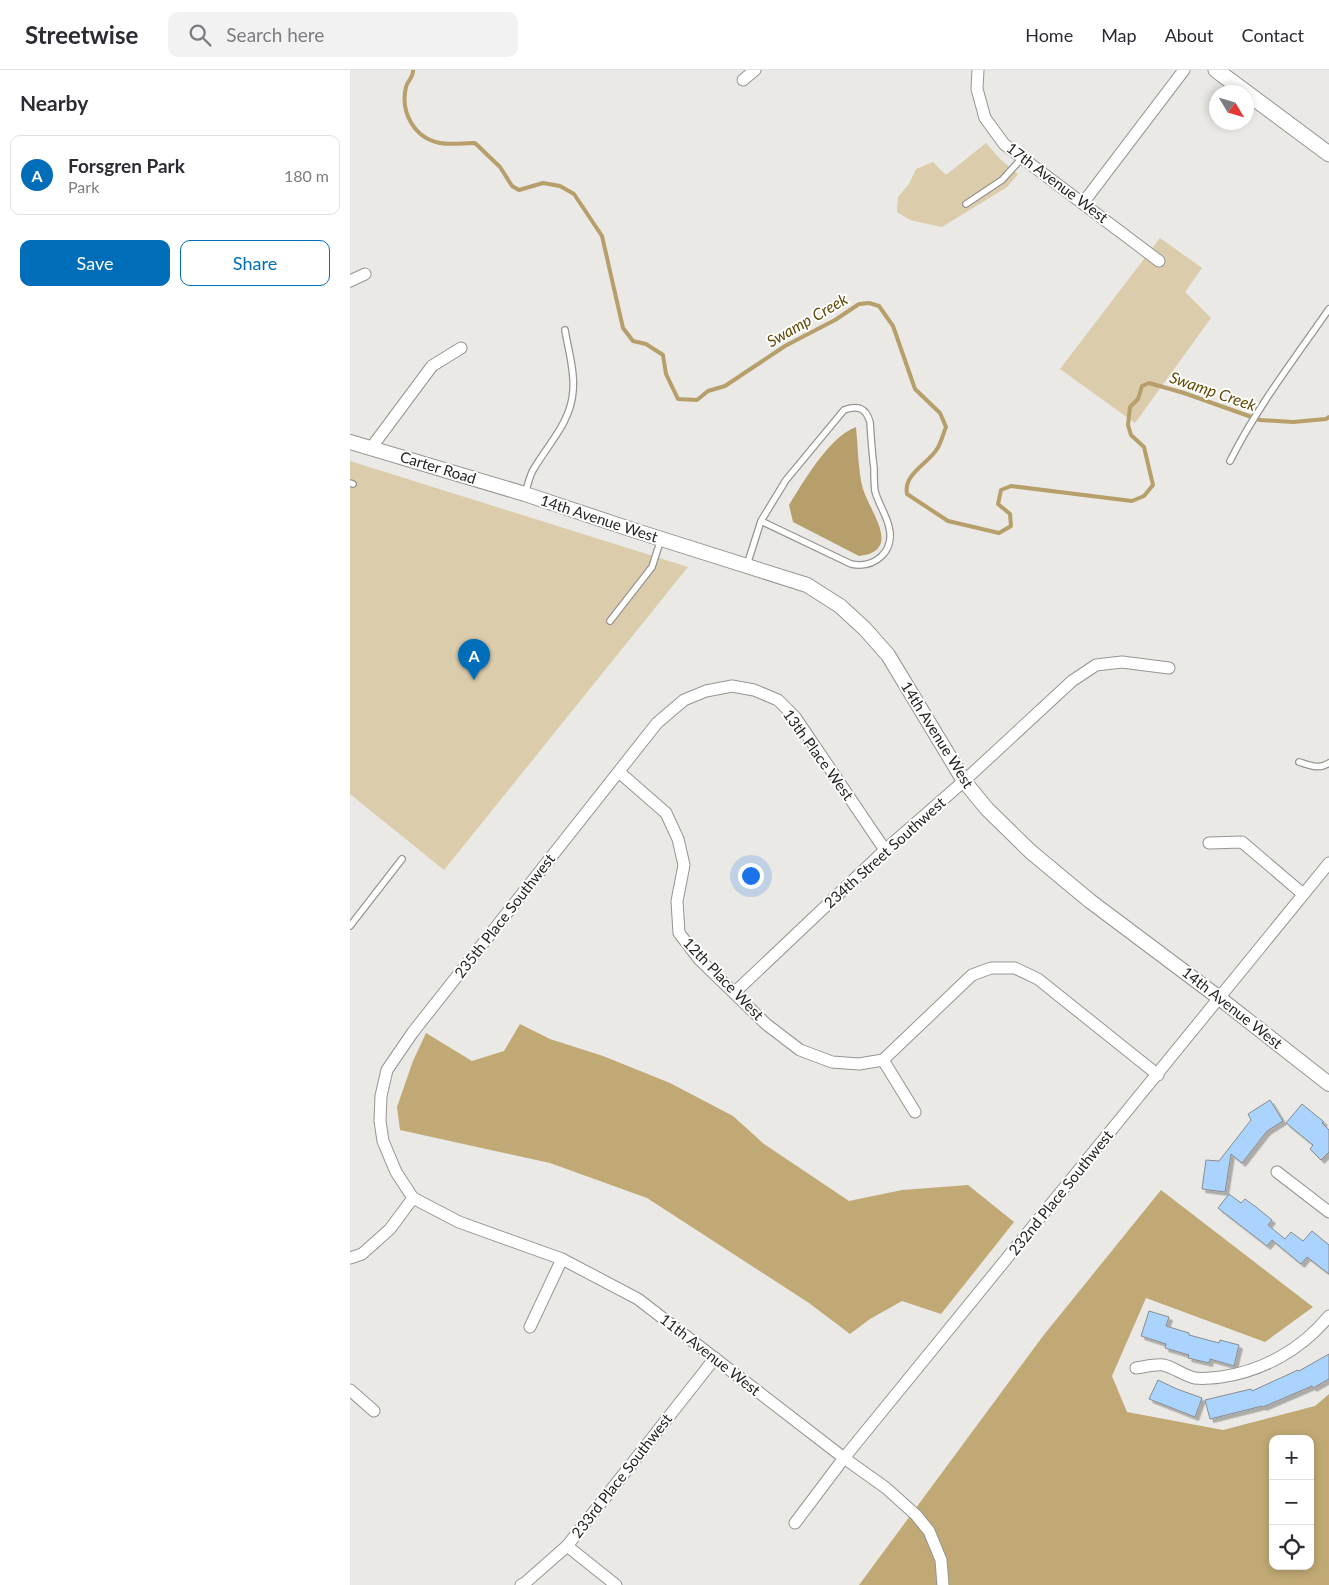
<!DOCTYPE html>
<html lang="en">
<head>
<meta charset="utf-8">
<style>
	body { margin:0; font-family:Lato,sans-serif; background:#f2f2f3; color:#2b2b33 }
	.controls { position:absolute; right:15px; bottom:15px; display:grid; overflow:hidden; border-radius:10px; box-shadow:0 2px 8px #0003 }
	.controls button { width:45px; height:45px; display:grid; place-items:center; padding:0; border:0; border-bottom:1px solid #e1e1e2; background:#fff; color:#2b2b33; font:25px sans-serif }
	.compass { position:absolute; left:859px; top:15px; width:45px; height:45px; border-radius:50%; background:#fff; box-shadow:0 2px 8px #0003; rotate:128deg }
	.you { position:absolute; left:400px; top:805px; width:18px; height:18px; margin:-12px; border:4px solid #fff; border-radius:50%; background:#1a73e8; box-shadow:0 0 0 8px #1a73e833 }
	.badge { display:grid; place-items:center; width:32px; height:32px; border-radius:50%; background:#006db8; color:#fff; font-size:16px; font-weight:700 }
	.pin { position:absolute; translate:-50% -41px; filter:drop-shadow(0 1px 2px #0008) }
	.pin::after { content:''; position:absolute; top:26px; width:18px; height:15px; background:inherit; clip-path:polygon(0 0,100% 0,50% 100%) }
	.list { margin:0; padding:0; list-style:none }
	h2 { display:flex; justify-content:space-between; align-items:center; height:65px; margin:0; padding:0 20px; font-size:21px }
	h2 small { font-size:16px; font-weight:400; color:#7c7c81 }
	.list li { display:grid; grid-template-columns:32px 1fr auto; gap:15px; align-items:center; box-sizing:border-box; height:80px; margin:0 10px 10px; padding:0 10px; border:1px solid #e1e1e2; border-radius:10px }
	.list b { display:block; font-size:19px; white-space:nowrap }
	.list p { margin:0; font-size:16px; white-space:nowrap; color:#7c7c81 }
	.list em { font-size:16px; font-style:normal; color:#7c7c81 }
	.actions { display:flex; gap:10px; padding:15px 20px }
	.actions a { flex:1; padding:11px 0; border:1px solid #006db8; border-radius:10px; text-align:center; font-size:18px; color:#006db8 }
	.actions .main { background:#006db8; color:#fff }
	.icon { flex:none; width:28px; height:28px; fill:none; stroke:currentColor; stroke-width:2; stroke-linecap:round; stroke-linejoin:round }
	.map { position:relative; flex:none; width:979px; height:1515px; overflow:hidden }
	header { display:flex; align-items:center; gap:30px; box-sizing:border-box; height:70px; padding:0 25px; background:#fff; border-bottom:1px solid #e1e1e2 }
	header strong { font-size:24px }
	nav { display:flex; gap:28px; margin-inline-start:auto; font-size:18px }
	.search { width:350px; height:45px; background:#f2f2f3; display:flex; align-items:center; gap:12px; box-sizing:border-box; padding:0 18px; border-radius:10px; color:#7c7c81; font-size:19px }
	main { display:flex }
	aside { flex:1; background:#fff }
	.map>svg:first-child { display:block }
	.green { fill:#dbccac }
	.forest { fill:#c0a975; fill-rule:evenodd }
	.water { fill:#b79f6c }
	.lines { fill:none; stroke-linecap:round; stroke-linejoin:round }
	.stream { stroke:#b79f6c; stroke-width:4 }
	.building { fill:#aad4fe; stroke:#898c8f; filter:url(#shadow) }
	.service-casing { stroke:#979592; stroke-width:8 }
	.minor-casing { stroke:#979592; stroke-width:13 }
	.tertiary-casing { stroke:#979592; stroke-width:16 }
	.secondary-casing { stroke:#979592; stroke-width:17 }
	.service { stroke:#fff; stroke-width:5.5 }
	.minor { stroke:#fff; stroke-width:11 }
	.tertiary { stroke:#fff; stroke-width:14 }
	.secondary { stroke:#fff; stroke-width:15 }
	.labels { text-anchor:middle; stroke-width:4; stroke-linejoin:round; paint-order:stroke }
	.street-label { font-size:15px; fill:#252423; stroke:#fff }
	.water-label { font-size:16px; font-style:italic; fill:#614905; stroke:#fff }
</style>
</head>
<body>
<header>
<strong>Streetwise</strong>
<div class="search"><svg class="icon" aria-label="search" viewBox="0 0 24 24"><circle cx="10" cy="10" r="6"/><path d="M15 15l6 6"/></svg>Search here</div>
<nav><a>Home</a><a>Map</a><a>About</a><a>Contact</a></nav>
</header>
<main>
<aside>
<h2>Nearby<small></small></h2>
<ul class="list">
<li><span class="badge">A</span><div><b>Forsgren Park</b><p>Park</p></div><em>180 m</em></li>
</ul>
<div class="actions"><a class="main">Save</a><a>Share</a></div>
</aside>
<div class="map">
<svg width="979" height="1515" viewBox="0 0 979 1515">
	<defs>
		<filter id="shadow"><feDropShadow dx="3.5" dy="3.5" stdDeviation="0" flood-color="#0004"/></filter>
	</defs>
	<rect width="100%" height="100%" fill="#eae9e5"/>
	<!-- green -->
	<g class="green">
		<polygon points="636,73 650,89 668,104 657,117 592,157 560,150 547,142 548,127 559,114 566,99 583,92 596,105"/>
		<polygon points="810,168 852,198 835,222 861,248 785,353 710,299"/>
		<polygon points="0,391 338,497 94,800 0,724"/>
	</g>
	<!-- forest -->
	<g class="forest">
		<polygon points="170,954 200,969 253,986 320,1013 383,1046 414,1074 499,1131 552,1120 618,1115 664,1152 591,1244 552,1231 520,1249 500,1264 459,1233 297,1128 200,1093 50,1060 47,1037 63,991 76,963 122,991 154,981"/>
		<path d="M811,1120L963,1237L915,1272L796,1228L762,1306L777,1342L873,1360L965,1336L979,1324V1515H509L693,1266ZM923,1369H960V1496H923Z"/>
	</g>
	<!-- water -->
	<path class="water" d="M506,357C508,376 508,401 513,419C520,442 553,481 509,486L443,452L439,435C454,411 479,367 506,357Z"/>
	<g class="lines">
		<!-- stream -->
		<path class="stream" d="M63,0C64,7 57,11 56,17C50,42 64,68 90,73C100,75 114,73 125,73L150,97L162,116L169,120L193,113L210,116L224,124L252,166L273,258L283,271L296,274L313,285L316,304L328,329L347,330L358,321L375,316L435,276L485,250L509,234L519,233L529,236L543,256L565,319L590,343L596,357C593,364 591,373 587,379C578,394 553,404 557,424L598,451L649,463L661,456L660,444L648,434L651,420L661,416L782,431L794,426L803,415L794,377L781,365L778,355L780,337L788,329L792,316L799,313L834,323L910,350L943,352L976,349L979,347"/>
	</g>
	<!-- building -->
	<g class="building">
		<polygon points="920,1030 933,1051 917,1061 892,1093 881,1084 875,1122 852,1119 856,1090 869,1091 901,1050 898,1044"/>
		<polygon points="952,1034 974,1052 972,1053 979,1060 979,1082 971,1090 960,1079 963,1075 936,1053"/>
		<polygon points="879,1124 891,1133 895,1129 906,1137 922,1150 918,1155 935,1169 941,1162 953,1171 962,1161 979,1175 979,1204 957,1187 951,1194 922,1170 917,1176 868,1138"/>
		<polygon points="799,1241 819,1247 816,1256 839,1263 839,1265 869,1273 870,1270 889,1275 884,1296 860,1289 859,1293 838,1288 839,1285 815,1278 816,1274 791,1266"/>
		<polygon points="979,1284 979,1309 963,1318 962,1316 913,1337 912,1336 860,1349 855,1330 901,1319 902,1321 948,1300 949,1301"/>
		<polygon points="808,1310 827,1319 852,1328 845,1347 799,1329"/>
	</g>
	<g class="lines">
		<defs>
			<g id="service">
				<polyline points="616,134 652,110 672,88"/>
				<path d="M880,391C907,337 945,288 979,239"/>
				<polyline points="0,413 3,414"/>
				<path d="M175,424C177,417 179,409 182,402C197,375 221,353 223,321C225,301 218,279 215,260"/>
				<path d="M397,495L411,451L436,410L494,340C508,335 516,338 520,352C521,367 522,383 524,398C524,405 524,414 525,421C528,433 536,444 539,457C545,481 525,499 501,494L411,451"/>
				<polyline points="260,551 302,497 311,469"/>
				<path d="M949,692C959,695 969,700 979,693"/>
				<polyline points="0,856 52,789"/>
			</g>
			<g id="minor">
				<polyline points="628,0 627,19 635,48 654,74 809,191"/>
				<polyline points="393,10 405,0"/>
				<polyline points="733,133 834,0"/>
				<polyline points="0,211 15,204"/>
				<polyline points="21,378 82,296 111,278"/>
				<polyline points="269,702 316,743 328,769 334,795 327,831 329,863 349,889 416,954 450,980 482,992 509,994 533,990"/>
				<polyline points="859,773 892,772 953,824"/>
				<polyline points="535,780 445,647 428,630 404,620 382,616 356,621 334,630 307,653 63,962 37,1000 31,1026 30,1051 33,1071 46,1102 63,1128 109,1152 212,1189 288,1229 494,1388 536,1418 566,1445 579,1461 591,1490 593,1515"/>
				<polyline points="384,923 535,780 614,711 722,611 746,595 772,592 819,598"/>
				<polyline points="533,990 622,905 641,898 665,898 688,909 808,1005"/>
				<polyline points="533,990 565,1042"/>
				<polyline points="927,1102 979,1142"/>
				<polyline points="0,1188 12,1184 40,1159 63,1128"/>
				<polyline points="180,1257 212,1189"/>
				<path d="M786,1298C794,1297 805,1294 813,1295C824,1297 834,1306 845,1308C853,1309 863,1308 871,1307C913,1301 952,1279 979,1246"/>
				<polyline points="0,1320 24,1341"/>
				<polyline points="445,1453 494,1388 979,793"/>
				<polyline points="217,1476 266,1515"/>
				<polyline points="171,1515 175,1513 217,1476 365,1288"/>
			</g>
			<polyline id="tertiary" points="0,372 175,424 283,460 457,515 490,536 515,559 538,585 614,711 637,739 681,782 740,831 868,927 979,1014"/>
			<polyline id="secondary" points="866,0 979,84"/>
		</defs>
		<!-- service casing -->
		<use href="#service" class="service-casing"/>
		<!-- minor casing -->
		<use href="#minor" class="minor-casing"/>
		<!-- tertiary casing -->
		<use href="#tertiary" class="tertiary-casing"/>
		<!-- secondary casing -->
		<use href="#secondary" class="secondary-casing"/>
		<!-- service -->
		<use href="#service" class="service"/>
		<!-- minor -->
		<use href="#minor" class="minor"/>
		<!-- tertiary -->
		<use href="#tertiary" class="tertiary"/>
		<!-- secondary -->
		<use href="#secondary" class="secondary"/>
	</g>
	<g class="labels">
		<!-- street labels -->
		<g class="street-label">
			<text transform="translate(707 113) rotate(37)" y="5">17th Avenue West</text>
			<text transform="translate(88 398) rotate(17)" y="5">Carter Road</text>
			<text transform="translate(249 449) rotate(18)" y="5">14th Avenue West</text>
			<text transform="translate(587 665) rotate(58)" y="5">14th Avenue West</text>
			<text transform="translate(468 685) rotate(54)" y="5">13th Place West</text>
			<text transform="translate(535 783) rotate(-42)" y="5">234th Street Southwest</text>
			<text transform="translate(155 846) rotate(-52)" y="5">235th Place Southwest</text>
			<text transform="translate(373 909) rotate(46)" y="5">12th Place West</text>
			<text transform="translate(882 938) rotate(38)" y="5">14th Avenue West</text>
			<text transform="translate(711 1123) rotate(-51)" y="5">232nd Place Southwest</text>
			<text transform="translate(360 1285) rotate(38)" y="5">11th Avenue West</text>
			<text transform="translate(272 1406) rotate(-52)" y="5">233rd Place Southwest</text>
		</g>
		<!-- water labels -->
		<g class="water-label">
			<text transform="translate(457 250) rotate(-30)" y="6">Swamp Creek</text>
			<text transform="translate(863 321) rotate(19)" y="6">Swamp Creek</text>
		</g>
	</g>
</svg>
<div class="controls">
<button>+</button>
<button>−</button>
<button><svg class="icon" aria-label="locate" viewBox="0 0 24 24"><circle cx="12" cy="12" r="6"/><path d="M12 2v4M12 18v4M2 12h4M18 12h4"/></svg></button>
</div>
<svg class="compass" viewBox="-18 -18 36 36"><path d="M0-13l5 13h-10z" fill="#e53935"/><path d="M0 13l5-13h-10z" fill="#7c7c81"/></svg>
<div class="you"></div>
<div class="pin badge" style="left:124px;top:610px">A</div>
</div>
</main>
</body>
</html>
